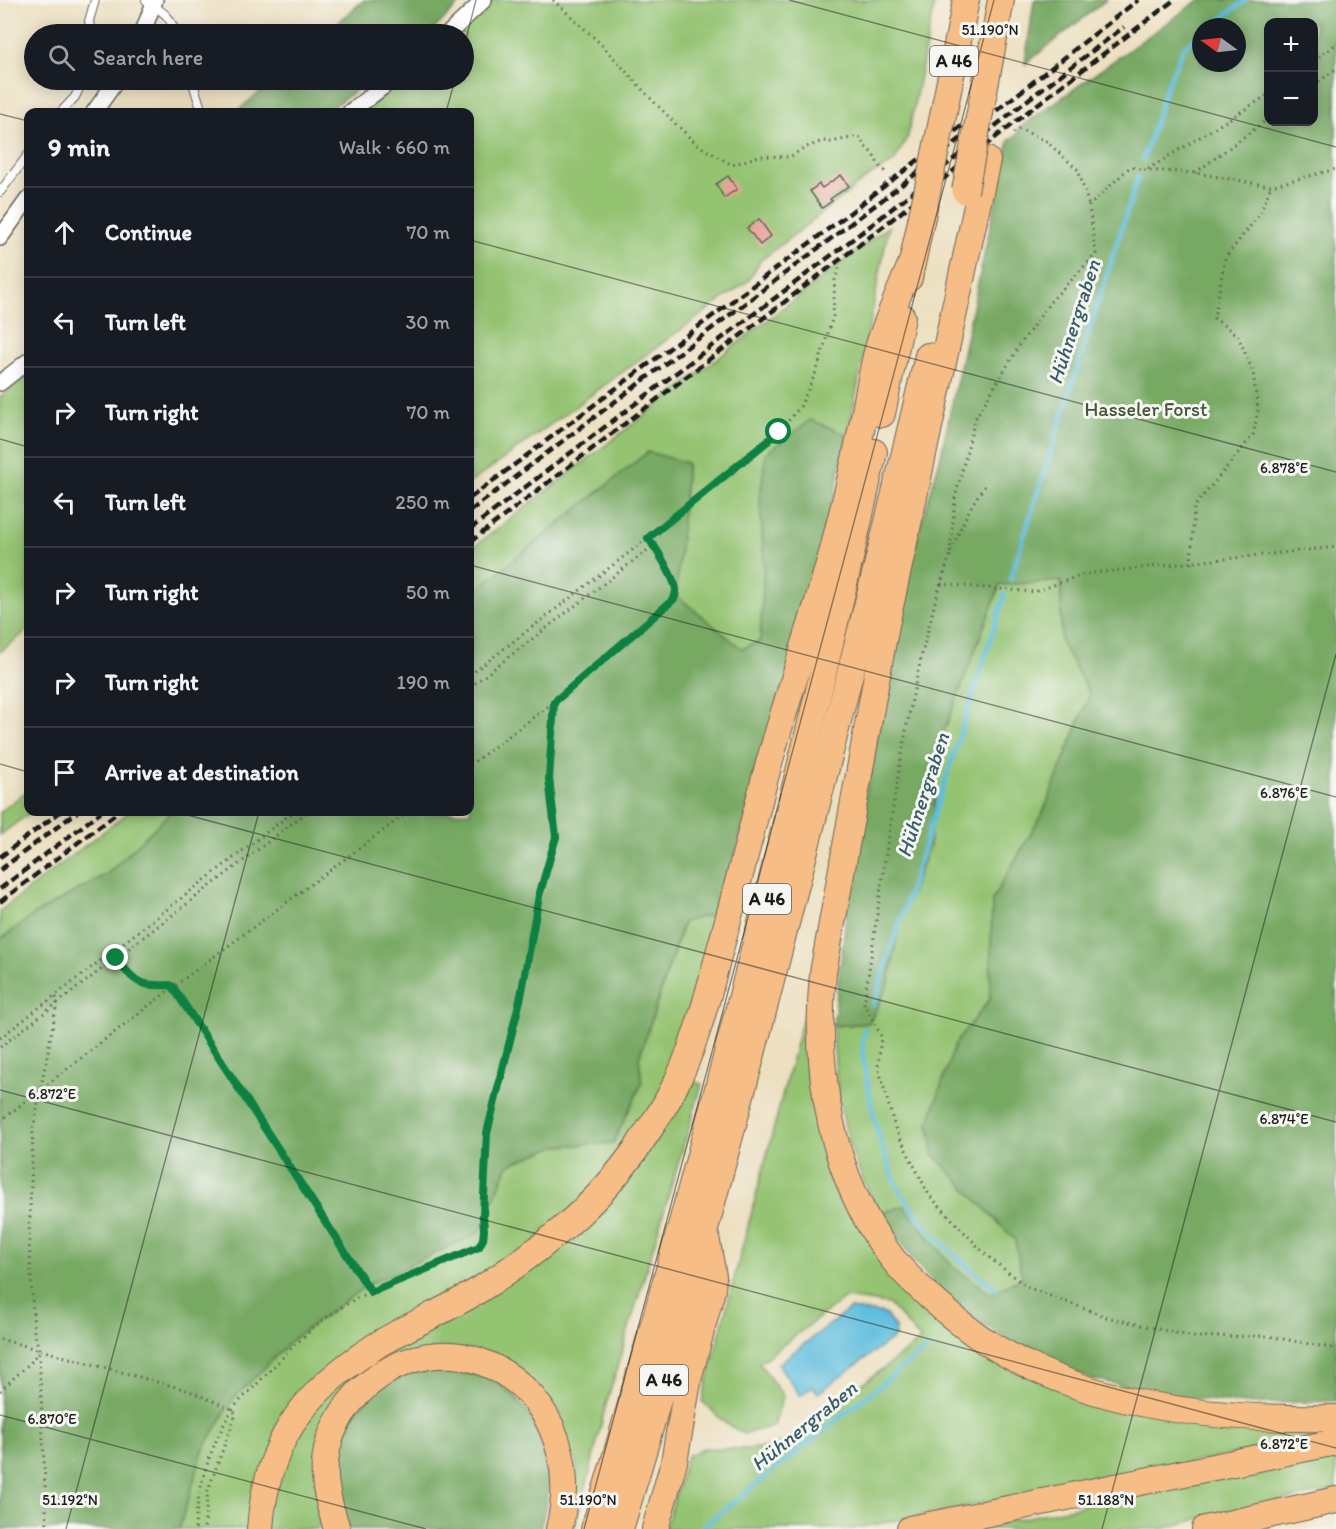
<!DOCTYPE html>
<html lang="en">
<head>
<meta charset="utf-8">
<style>
	body { margin:0; font-family:Itim,sans-serif; background:#242831; color:#f1f3f6 }
	.controls { position:absolute; right:18px; top:18px; display:grid; overflow:hidden; border-radius:12px; box-shadow:0 3px 15px #0003 }
	.controls button { width:54px; height:54px; display:grid; place-items:center; padding:0; border:0; border-bottom:2px solid #363941; background:#171b24; color:#f1f3f6; font:30px sans-serif }
	.compass { position:absolute; left:1192px; top:18px; width:54px; height:54px; border-radius:50%; background:#171b24; box-shadow:0 3px 15px #0003; rotate:285deg }
	.stop { position:absolute; width:18px; height:18px; margin:-14px; border:4px solid #0b8043; border-radius:50%; background:#fff }
	.stop.end { background:#0b8043; border-color:#fff; box-shadow:0 2px 6px #0008 }
	.list { margin:0; padding:0; list-style:none }
	h2 { display:flex; justify-content:space-between; align-items:center; height:78px; margin:0; padding:0 24px; font-size:26px }
	h2 small { font-size:20px; font-weight:400; color:#9ea1a6 }
	.list li { display:grid; grid-template-columns:39px 1fr auto; gap:18px; align-items:center; box-sizing:border-box; height:90px; padding:0 24px; border-top:2px solid #363941 }
	.list b { display:block; font-size:22px; white-space:nowrap }
	.list em { font-size:20px; font-style:normal; color:#9ea1a6 }
	.icon { flex:none; width:33px; height:33px; fill:none; stroke:currentColor; stroke-width:2; stroke-linecap:round; stroke-linejoin:round }
	.map { position:relative; flex:none; width:1336px; height:1529px; overflow:hidden }
	.search { position:absolute; background:#171b24; box-shadow:0 3px 15px #0003; left:24px; top:24px; width:450px; height:66px; display:flex; align-items:center; gap:15px; box-sizing:border-box; padding:0 21px; border-radius:33px; color:#9ea1a6; font-size:22px }
	.panel { position:absolute; background:#171b24; box-shadow:0 3px 15px #0003; left:24px; top:108px; width:450px; height:708px; border-radius:12px }
	.map>svg:first-child { display:block }
	.green { fill:#94c372; stroke:#587047; stroke-width:1.5 }
	.forest { fill:#77a964; stroke:#4a6240; stroke-width:1.5; fill-rule:evenodd }
	.water { fill:#5fbedd; stroke:#3e6d7c; stroke-width:1.5 }
	.lines { fill:none; stroke-linecap:round; stroke-linejoin:round }
	.stream { stroke:#5fbedd; stroke-width:4.5 }
	.building { fill:#e9a29a }
	.lane-casing { stroke:#656156; stroke-width:10 }
	.street-casing { stroke:#656156; stroke-width:18 }
	.highway-casing { stroke:#656156; stroke-width:28 }
	.path { stroke:#656156; stroke-width:3; stroke-dasharray:1.5 4.5; stroke-linecap:butt }
	.lane { stroke:#fff; stroke-width:8 }
	.street { stroke:#fff; stroke-width:15 }
	.highway { stroke:#f6be86; stroke-width:26 }
	.rail { stroke:#1c1c1c; stroke-width:4.5; stroke-dasharray:9 4.5; stroke-linecap:butt }
	.highway-bridge-casing { stroke:#656156; stroke-width:28; stroke-linecap:butt }
	.highway-bridge { stroke:#f6be86; stroke-width:26 }
	.route { stroke:#0b8043; stroke-width:8 }
	.ticks { fill:none; stroke:#1c1c1c; stroke-width:1.5; stroke-opacity:0.45 }
	.labels { text-anchor:middle; stroke-width:6; stroke-linejoin:round; paint-order:stroke }
	.shield { fill:#f6f6f2; stroke:#5d5d5c; stroke-width:1.5 }
	.shield-label { font-size:18px; font-weight:bold; fill:#1c1c1c }
	.park-label { font-size:20px; fill:#46563a; stroke:#f6f6f2 }
	.water-label { font-size:21px; font-style:italic; fill:#375d69; stroke:#f6f6f2 }
	.ticks-label { font-size:15px; text-anchor:middle; fill:#1c1c1c; stroke:#f6f6f2; stroke-width:6; stroke-linejoin:round; paint-order:stroke }
</style>
</head>
<body>
<div class="map">
<svg width="1336" height="1529" viewBox="0 0 1336 1529">
	<rect width="100%" height="100%" fill="#f6f6f2"/>
	<filter id="ink" filterUnits="userSpaceOnUse"><feTurbulence type="fractalNoise" baseFrequency=".0167" numOctaves="2"/><feDisplacementMap in="SourceGraphic" scale="12" xChannelSelector="R" yChannelSelector="G"/><feConvolveMatrix kernelMatrix="1 2 1 2 8 2 1 2 1" color-interpolation-filters="sRGB"/></filter>
	<filter id="wash" filterUnits="userSpaceOnUse"><feTurbulence type="fractalNoise" baseFrequency=".008" numOctaves="4" result="noise"/><feDisplacementMap in="SourceGraphic" scale="24" xChannelSelector="R" yChannelSelector="G"/><feGaussianBlur stdDeviation="1.35" result="paint"/><feColorMatrix in="noise" values="0 0 0 0 0 0 0 0 0 0 0 0 0 0 0 0 0 1.4 0 .05"/><feComposite in="paint" operator="in"/></filter>
	<g filter="url(#wash)">
		<rect width="100%" height="100%" fill="#ede0c1"/>
		<!-- green -->
		<g class="green">
			<polygon points="493,0 935,0 908,136 894,162 872,174 760,261 749,280 470,483 470,112 362,112 403,80 464,80 464,34 458,34"/>
			<polygon points="889,226 848,435 760,498 764,563 761,640 742,649 676,595 687,463 648,452 470,595 470,550"/>
			<polygon points="28,375 28,630 0,652 0,397"/>
			<path d="M1061,581V642L1090,694L1043,813L992,900L990,999L955,1044L933,1154L1015,1240L1023,1279L990,1294L951,1265L904,1206L881,1213C845,1156 835,1093 833,1026L869,1023L889,983L899,926L929,845L943,734L1000,585Z"/>
			<polygon points="28,790 28,812 31,812 0,835 0,812"/>
			<polygon points="129,812 171,812 107,874 35,914 0,940 0,911"/>
			<path d="M718,913L702,976L669,1075L702,1084L605,1408L576,1529H569C576,1506 577,1483 576,1459L547,1450L516,1397L478,1375L455,1369H433L349,1529H179L203,1450L233,1399L292,1340L367,1285L480,1232L508,1165L556,1146L613,1143L642,1083L639,1058L684,922Z"/>
			<polygon points="804,1013 811,1043 882,1257 1070,1389 1336,1425 1336,1434 852,1529 665,1529 687,1456 703,1448 745,1449 770,1447 786,1441 921,1340 889,1304 845,1298 759,1363 783,1396 774,1426 744,1434 725,1423 702,1401"/>
			<polygon points="1336,1454 1336,1490 1218,1513 1163,1529 970,1529"/>
		</g>
		<!-- forest -->
		<g class="forest">
			<polygon points="364,0 463,0 429,34 325,34"/>
			<polygon points="1034,0 1106,0 1025,64"/>
			<path d="M1199,0H1336V1401L1244,1404L1181,1397L1091,1379L1029,1353L949,1302L914,1261L881,1213L904,1206L951,1265L990,1294L1022,1278L1015,1240L933,1154L929,1122L955,1044L990,999L992,900L1043,813L1090,694L1061,642V581L1000,585L943,734L929,845L899,926L889,983L869,1023L833,1026L853,859L910,562L940,459L1009,140L1018,134V129ZM1268,22H1314V122H1268ZM1201,27H1237V63H1201Z"/>
			<polygon points="274,80 369,80 326,112 236,112"/>
			<polygon points="810,420 848,435 813,589 718,913 683,922 639,1058 642,1083 613,1143 556,1146 508,1165 480,1232 367,1285 292,1340 233,1399 203,1450 179,1529 0,1529 0,940 35,914 107,874 171,812 470,812 470,595 648,452 687,463 676,595 742,649 760,641 764,563 760,498 766,453"/>
			<path d="M433,1369C482,1368 515,1387 537,1430C541,1437 546,1444 547,1451C552,1476 547,1505 540,1529H349L346,1524L336,1472L342,1440L359,1407L380,1387L411,1373Z"/>
		</g>
		<!-- water -->
		<polygon class="water" points="850,1309 885,1314 896,1329 895,1337 818,1393 813,1386 800,1396 778,1364"/>
		<g class="lines">
			<!-- stream -->
			<g class="stream">
				<polyline points="1210,27 1246,0"/>
				<polyline points="1143,160 1167,85 1184,47 1201,34"/>
				<polyline points="1010,580 1138,177"/>
				<polyline points="873,1006 1005,594"/>
				<path d="M865,1028C860,1053 864,1066 869,1091C873,1119 888,1173 903,1196C929,1233 960,1264 997,1289"/>
				<polyline points="700,1529 927,1348"/>
			</g>
		</g>
		<g id="blocks">
			<!-- building -->
			<g class="building">
				<polygon points="841,175 849,186 830,199 832,201 822,208 810,191 819,184 822,188"/>
				<polygon points="728,176 737,189 724,198 716,184"/>
				<polygon points="759,219 771,236 760,245 747,228"/>
			</g>
		</g>
	</g>
	<g filter="url(#ink)">
		<use href="#blocks" fill-opacity="0" stroke="#656156" stroke-width="1.5"/>
		<g class="lines">
			<defs>
				<g id="lane">
					<path d="M146,0C164,14 168,12 176,34"/>
					<polyline points="91,34 89,21 95,0"/>
					<polyline points="192,80 202,112"/>
					<polyline points="61,112 75,97 83,80"/>
					<polyline points="0,192 28,155"/>
				</g>
				<g id="street">
					<polyline points="142,34 155,0"/>
					<polyline points="448,34 484,0"/>
					<polyline points="94,112 117,80"/>
					<polyline points="350,112 392,80"/>
					<polyline points="0,238 28,199"/>
					<polyline points="0,383 28,361"/>
				</g>
				<g id="highway">
					<polyline points="986,81 1001,0"/>
					<polyline points="942,121 966,0"/>
					<path d="M987,160L886,625L823,973C814,1072 830,1177 892,1258C905,1275 923,1291 940,1306C969,1332 1002,1354 1038,1370C1131,1412 1236,1420 1336,1418"/>
					<polyline points="909,278 921,221"/>
					<polyline points="882,414 902,317"/>
					<path d="M260,1529C266,1444 302,1393 374,1347C407,1326 445,1311 479,1290C540,1251 597,1206 639,1145C648,1131 659,1116 667,1101C693,1055 706,1003 719,953C733,903 746,852 759,801C780,716 810,634 833,550C843,509 854,467 862,426C868,399 871,371 879,345C888,317 901,289 912,262"/>
					<path d="M337,1529C330,1507 323,1485 325,1462C331,1393 412,1335 479,1361C550,1387 576,1459 559,1529"/>
					<path d="M594,1529C648,1352 696,1174 742,996C789,815 834,634 874,452"/>
					<path d="M620,1529C667,1376 707,1220 749,1065C811,829 872,593 928,356"/>
					<polyline points="655,1529 674,1462 689,1376 712,1290 713,1276 706,1237"/>
					<polyline points="910,1529 1336,1442"/>
					<polyline points="1205,1529 1336,1500"/>
				</g>
			</defs>
			<!-- lane casing -->
			<use href="#lane" class="lane-casing"/>
			<!-- street casing -->
			<use href="#street" class="street-casing"/>
			<!-- highway casing -->
			<use href="#highway" class="highway-casing"/>
			<!-- path -->
			<g class="path">
				<path d="M553,0L601,44L653,101L696,144L732,165L759,156L790,157L804,148L823,141L831,142L856,137L861,138C864,149 868,147 873,155C879,164 877,167 889,173"/>
				<polyline points="1314,61 1336,44"/>
				<polyline points="1314,85 1336,69"/>
				<polyline points="1013,133 1020,129 1046,141 1078,170 1089,206"/>
				<polyline points="1148,169 1268,95"/>
				<polyline points="1195,173 1268,119"/>
				<path d="M985,486C961,515 946,567 935,603C899,733 885,869 864,1003L881,1036L878,1066L895,1128L929,1195L986,1255L1027,1287L1106,1317L1194,1337L1268,1336L1336,1349"/>
				<polyline points="950,553 955,498 975,419 1019,346 1051,301 1096,254 1089,206 1130,167 1146,170 1195,173 1271,186 1336,169"/>
				<polyline points="1191,564 1194,507 1253,435 1258,410 1253,372 1238,336 1214,318 1225,258 1260,214 1271,186"/>
				<polyline points="941,584 1034,592 1084,574 1336,547"/>
				<polyline points="470,675 648,538 779,432 800,407 817,370 833,316 835,279 840,267"/>
				<polyline points="470,687 654,545"/>
				<path d="M470,765L554,702L674,599C675,596 676,593 676,590C675,579 655,546 648,538"/>
				<polyline points="111,952 128,974 147,986 170,985 173,987 371,1292"/>
				<polyline points="0,1038 293,812"/>
				<polyline points="0,1047 307,812"/>
				<polyline points="0,1121 173,987 408,812"/>
				<polyline points="0,1339 187,1390 232,1409 236,1414 208,1490 204,1529"/>
				<polyline points="0,1391 31,1362 38,1352"/>
				<polyline points="47,1529 39,1350 34,1332 29,1239 33,1130 57,1003 56,995"/>
				<path d="M195,1529C197,1488 210,1447 231,1412C237,1402 248,1393 256,1385C285,1355 315,1321 352,1301C390,1279 434,1265 475,1250L479,1247L483,1239L487,1133L521,996L539,896L556,837L549,779L554,702"/>
			</g>
			<!-- lane -->
			<use href="#lane" class="lane"/>
			<!-- street -->
			<use href="#street" class="street"/>
			<!-- highway -->
			<use href="#highway" class="highway"/>
			<!-- rail -->
			<g class="rail">
				<polyline points="470,498 851,212 972,118"/>
				<polyline points="470,511 886,197 1138,0"/>
				<polyline points="470,529 874,223 1030,98 1124,27"/>
				<polyline points="470,542 880,229 1030,110 1174,0"/>
				<polyline points="0,857 60,812"/>
				<polyline points="0,870 77,812"/>
				<polyline points="0,889 101,812"/>
				<polyline points="0,902 118,812"/>
			</g>
			<defs>
				<g id="highway-bridge">
					<polyline points="965,191 986,81"/>
					<polyline points="921,221 942,121"/>
				</g>
			</defs>
			<!-- highway-bridge casing -->
			<use href="#highway-bridge" class="highway-bridge-casing"/>
			<!-- highway-bridge -->
			<use href="#highway-bridge" class="highway-bridge"/>
		</g>
	</g>
	<g class="lines" filter="url(#ink)">
		<!-- route -->
		<path class="route" d="M116,958C134,982 139,987 170,985L173,987L371,1292L479,1247L483,1239L484,1230L483,1216L487,1133L521,996L539,896L556,837L549,779L554,702L674,599C675,596 676,593 676,590C675,579 655,546 648,538L779,432"/>
	</g>
	<!-- ticks -->
	<path class="ticks" d="M789,0L1336,147M464,47L476,0M446,112L455,80M0,114L28,121M470,240L1336,472M0,439L28,447M470,565L1336,797M0,764L28,772M176,812L1336,1122M0,1090L1336,1448M0,1415L426,1529M66,1529L259,812M584,1529L994,0M1102,1529L1336,654"/>
	<g class="labels">
		<!-- shield labels -->
		<g class="shield">
			<rect x="930" y="46" width="48" height="30" rx="4.5"/>
			<rect x="743" y="884" width="48" height="30" rx="4.5"/>
			<rect x="640" y="1365" width="48" height="30" rx="4.5"/>
		</g>
		<g class="shield-label">
			<text x="954" y="67">A 46</text>
			<text x="767" y="905">A 46</text>
			<text x="664" y="1386">A 46</text>
		</g>
		<!-- park labels -->
		<g class="park-label">
			<text x="1146" y="416">Hasseler Forst</text>
		</g>
		<!-- water labels -->
		<g class="water-label">
			<text transform="translate(1074 322) rotate(-72)" y="7">Hühnergraben</text>
			<text transform="translate(923 795) rotate(-72)" y="7">Hühnergraben</text>
			<text transform="translate(804 1426) rotate(-39)" y="7">Hühnergraben</text>
		</g>
	</g>
	<g class="ticks-label">
		<text x="990" y="35">51.190°N</text>
		<text x="1284" y="473">6.878°E</text>
		<text x="1284" y="798">6.876°E</text>
		<text x="52" y="1099">6.872°E</text>
		<text x="1284" y="1124">6.874°E</text>
		<text x="52" y="1424">6.870°E</text>
		<text x="1284" y="1449">6.872°E</text>
		<text x="70" y="1505">51.192°N</text>
		<text x="588" y="1505">51.190°N</text>
		<text x="1106" y="1505">51.188°N</text>
	</g>
</svg>
<div class="controls">
<button>+</button>
<button>−</button>
</div>
<svg class="compass" viewBox="-18 -18 36 36"><path d="M0-13l5 13h-10z" fill="#e53935"/><path d="M0 13l5-13h-10z" fill="#9ea1a6"/></svg>
<div class="stop" style="left:779px;top:432px"></div>
<div class="stop end" style="left:116px;top:958px"></div>
<div class="search"><svg class="icon" aria-label="search" viewBox="0 0 24 24"><circle cx="10" cy="10" r="6"/><path d="M15 15l6 6"/></svg>Search here</div>
<section class="panel">
<h2>9 min<small>Walk · 660 m</small></h2>
<ul class="list">
<li><svg class="icon" aria-label="ahead" viewBox="0 0 24 24"><path d="M12 20V5M6 11l6-6 6 6"/></svg><div><b>Continue</b></div><em>70 m</em></li>
<li><svg class="icon" aria-label="left" viewBox="0 0 24 24"><path d="M17 20v-9H6M10 6l-5 5 5 5"/></svg><div><b>Turn left</b></div><em>30 m</em></li>
<li><svg class="icon" aria-label="right" viewBox="0 0 24 24"><path d="M7 20v-9h11M14 6l5 5-5 5"/></svg><div><b>Turn right</b></div><em>70 m</em></li>
<li><svg class="icon" aria-label="left" viewBox="0 0 24 24"><path d="M17 20v-9H6M10 6l-5 5 5 5"/></svg><div><b>Turn left</b></div><em>250 m</em></li>
<li><svg class="icon" aria-label="right" viewBox="0 0 24 24"><path d="M7 20v-9h11M14 6l5 5-5 5"/></svg><div><b>Turn right</b></div><em>50 m</em></li>
<li><svg class="icon" aria-label="right" viewBox="0 0 24 24"><path d="M7 20v-9h11M14 6l5 5-5 5"/></svg><div><b>Turn right</b></div><em>190 m</em></li>
<li><svg class="icon" aria-label="arrive" viewBox="0 0 24 24"><path d="M6 21V4h12l-3 4 3 4H6"/></svg><div><b>Arrive at destination</b></div></li>
</ul>
</section>
</div>
</body>
</html>
